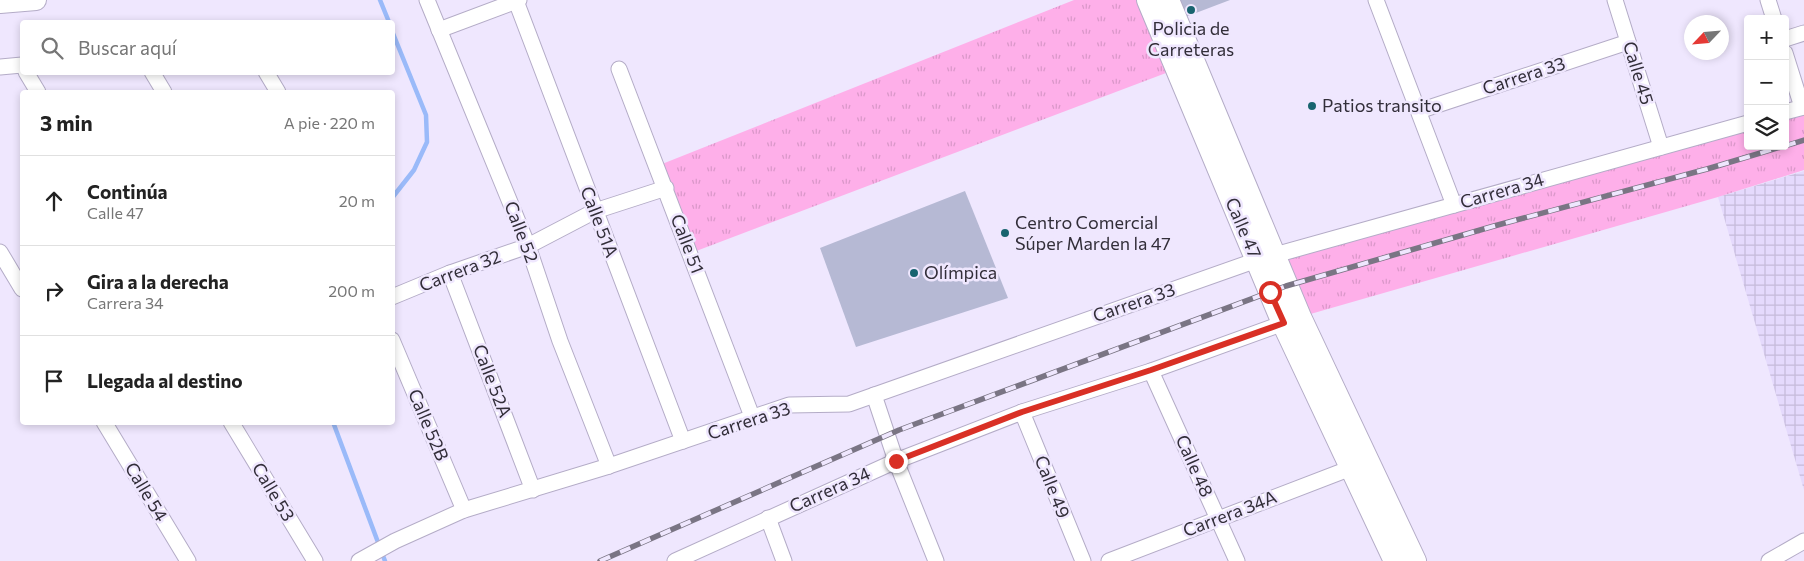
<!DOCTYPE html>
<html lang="es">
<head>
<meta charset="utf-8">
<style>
	body { margin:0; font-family:Commissioner,sans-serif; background:#f2f2f2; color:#222 }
	.controls { position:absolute; right:15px; top:15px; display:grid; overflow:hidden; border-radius:5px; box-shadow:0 2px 8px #0003 }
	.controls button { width:45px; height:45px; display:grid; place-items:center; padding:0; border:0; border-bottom:1px solid #e0e0e0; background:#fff; color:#222; font:25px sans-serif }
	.compass { position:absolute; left:1684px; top:15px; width:45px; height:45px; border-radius:50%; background:#fff; box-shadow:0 2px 8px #0003; rotate:244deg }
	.stop { position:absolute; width:15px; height:15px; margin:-11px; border:4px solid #d93025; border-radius:50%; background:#fff }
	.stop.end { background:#d93025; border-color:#fff; box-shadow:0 1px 5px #0008 }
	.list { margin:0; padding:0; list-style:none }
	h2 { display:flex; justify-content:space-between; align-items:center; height:65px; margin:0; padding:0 20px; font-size:21px }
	h2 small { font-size:16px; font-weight:400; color:#767676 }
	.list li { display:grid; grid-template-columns:32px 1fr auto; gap:15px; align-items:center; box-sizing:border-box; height:90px; padding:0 20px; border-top:1px solid #e0e0e0 }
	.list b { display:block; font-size:19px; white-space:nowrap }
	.list p { margin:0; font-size:16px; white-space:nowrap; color:#767676 }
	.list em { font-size:16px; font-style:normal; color:#767676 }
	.icon { flex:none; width:28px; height:28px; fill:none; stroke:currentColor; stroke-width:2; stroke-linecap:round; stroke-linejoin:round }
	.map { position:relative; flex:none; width:1804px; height:561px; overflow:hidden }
	.search { position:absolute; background:#fff; box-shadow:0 2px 8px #0003; left:20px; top:20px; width:375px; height:55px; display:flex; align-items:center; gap:12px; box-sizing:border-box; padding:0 18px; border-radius:5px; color:#767676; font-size:19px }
	.panel { position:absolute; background:#fff; box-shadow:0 2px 8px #0003; left:20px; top:90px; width:375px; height:335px; border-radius:5px }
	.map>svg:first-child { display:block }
	.industrial { fill:url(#industrial-grid) }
	.grass { fill:url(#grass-tufts) }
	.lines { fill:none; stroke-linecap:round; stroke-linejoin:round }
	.stream { stroke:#9abaf9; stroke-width:4.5 }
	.building { fill:#b6b9d4 }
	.minor-casing { stroke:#b4acc7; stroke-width:17 }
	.tertiary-casing { stroke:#b4acc7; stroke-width:22 }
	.secondary-casing { stroke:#b4acc7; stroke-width:24 }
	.minor { stroke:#fff; stroke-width:15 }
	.tertiary { stroke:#fff; stroke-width:20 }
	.secondary { stroke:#fff; stroke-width:22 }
	.rail-casing { stroke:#7a7584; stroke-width:5.5 }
	.rail { stroke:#efe7fe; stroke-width:4; stroke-dasharray:11; stroke-linecap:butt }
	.route { stroke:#d93025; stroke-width:6 }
	.poi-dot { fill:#18646f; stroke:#efe7fe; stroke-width:2 }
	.labels { text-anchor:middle; stroke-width:5; stroke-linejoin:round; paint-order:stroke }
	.poi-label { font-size:18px; fill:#322e39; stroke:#efe7fe; text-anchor:start }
	.street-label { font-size:18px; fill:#322e39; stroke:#efe7fe }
</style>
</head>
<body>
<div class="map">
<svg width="1804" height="561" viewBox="0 0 1804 561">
	<defs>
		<pattern id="industrial-grid" width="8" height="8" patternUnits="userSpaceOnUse" patternTransform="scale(1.25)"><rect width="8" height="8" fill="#e5dafd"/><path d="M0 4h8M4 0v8" fill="none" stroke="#c5bbda"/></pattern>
		<pattern id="grass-tufts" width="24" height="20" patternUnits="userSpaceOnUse" patternTransform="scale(1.25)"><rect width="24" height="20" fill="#feafe9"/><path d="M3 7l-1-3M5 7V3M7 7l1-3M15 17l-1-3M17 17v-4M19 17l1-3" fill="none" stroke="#da97c9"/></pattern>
	</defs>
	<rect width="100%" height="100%" fill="#efe7fe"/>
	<!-- industrial -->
	<polygon class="industrial" points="1804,171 1804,490 1718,197"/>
	<!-- grass -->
	<g class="grass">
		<polygon points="1074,0 1136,0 1166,73 691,253 657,166"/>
		<polygon points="1804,107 1804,170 1718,197 1300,317 1274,255 1748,123 1748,146 1785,146 1785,112"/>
	</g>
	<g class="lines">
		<!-- stream -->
		<g class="stream">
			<polyline points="380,0 389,22"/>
			<polyline points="392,31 426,115 427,142 414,170 392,198"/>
			<polyline points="333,422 385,561"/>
		</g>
	</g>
	<!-- building -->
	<g class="building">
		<polygon points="1172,0 1230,0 1180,19"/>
		<polygon points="965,191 1008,298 856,347 820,248"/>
	</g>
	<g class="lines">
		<defs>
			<g id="minor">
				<polyline points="427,0 528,246 560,341 609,466"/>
				<polyline points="1376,0 1454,205"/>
				<polyline points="1615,0 1661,147"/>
				<polyline points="1768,0 1774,19"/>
				<polyline points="516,1 683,441"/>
				<polyline points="439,30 519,0"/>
				<polyline points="1785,39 1804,33"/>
				<polyline points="1785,53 1802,107"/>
				<polyline points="0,67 22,65"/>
				<polyline points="619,69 753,419"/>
				<polyline points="26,72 38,92"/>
				<polyline points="152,72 164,92"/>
				<polyline points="266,72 278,92"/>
				<polyline points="1419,111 1628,42"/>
				<polyline points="1785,112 1804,107"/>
				<polyline points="0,252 22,289"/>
				<polyline points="450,273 533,490"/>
				<polyline points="392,297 450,273 528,246 595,211 666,188"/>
				<polyline points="392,340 464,510"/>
				<polyline points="1151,371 1237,561"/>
				<polyline points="874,395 896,461 936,561"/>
				<polyline points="1022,412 1083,561"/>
				<polyline points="104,422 188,561"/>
				<polyline points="231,422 315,561"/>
				<polyline points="768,518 784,561"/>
				<polyline points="359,561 395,541 464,510 609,466 789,405 849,404 1257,260 1748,123"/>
				<polyline points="675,561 896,461 1022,412 1151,371 1292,320"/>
				<polyline points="1109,561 1351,468"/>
				<polyline points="1769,561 1804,541"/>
			</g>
			<polyline id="tertiary" points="0,3 36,0"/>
			<g id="secondary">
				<polyline points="1148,0 1283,323 1395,561"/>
				<polyline points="1168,0 1300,317 1415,561"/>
			</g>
		</defs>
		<!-- minor casing -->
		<use href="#minor" class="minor-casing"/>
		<!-- tertiary casing -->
		<use href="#tertiary" class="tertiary-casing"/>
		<!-- secondary casing -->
		<use href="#secondary" class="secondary-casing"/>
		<!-- minor -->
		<use href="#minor" class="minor"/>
		<!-- tertiary -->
		<use href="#tertiary" class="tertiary"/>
		<!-- secondary -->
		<use href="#secondary" class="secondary"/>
		<defs>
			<g id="rail">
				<polyline points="1785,146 1804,140"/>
				<polyline points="600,561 899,430 1286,286 1494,226 1707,169 1784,146"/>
			</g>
		</defs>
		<!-- rail casing -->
		<use href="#rail" class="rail-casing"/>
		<!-- rail -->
		<use href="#rail" class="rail"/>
	</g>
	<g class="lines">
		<!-- route -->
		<polyline class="route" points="896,461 1022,412 1151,370 1284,323 1270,292"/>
	</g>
	<!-- markers -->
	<g class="poi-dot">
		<circle cx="1191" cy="10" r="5"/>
		<circle cx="1312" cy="106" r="5"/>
		<circle cx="1005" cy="233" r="5"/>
		<circle cx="914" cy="273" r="5"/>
	</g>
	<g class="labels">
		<!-- poi labels -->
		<g class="poi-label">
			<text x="1191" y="35" text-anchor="middle">Policia de<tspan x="1191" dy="21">Carreteras</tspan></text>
			<text x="1322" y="112">Patios transito</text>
			<text x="1015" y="229">Centro Comercial<tspan x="1015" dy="21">Súper Marden la 47</tspan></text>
			<text x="924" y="279">Olímpica</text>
		</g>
		<!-- street labels -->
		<g class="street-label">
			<text transform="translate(1638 73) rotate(73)" y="6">Calle 45</text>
			<text transform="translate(1524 76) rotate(-18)" y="6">Carrera 33</text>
			<text transform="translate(1502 191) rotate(-16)" y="6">Carrera 34</text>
			<text transform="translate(599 222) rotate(69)" y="6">Calle 51A</text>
			<text transform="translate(1243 228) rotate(67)" y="6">Calle 47</text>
			<text transform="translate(521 232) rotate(69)" y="6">Calle 52</text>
			<text transform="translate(687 244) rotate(69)" y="6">Calle 51</text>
			<text transform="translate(460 271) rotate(-21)" y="6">Carrera 32</text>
			<text transform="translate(1134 303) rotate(-19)" y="6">Carrera 33</text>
			<text transform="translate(492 381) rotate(69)" y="6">Calle 52A</text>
			<text transform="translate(749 421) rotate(-18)" y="6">Carrera 33</text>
			<text transform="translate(428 425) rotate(67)" y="6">Calle 52B</text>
			<text transform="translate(1194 466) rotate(66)" y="6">Calle 48</text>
			<text transform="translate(1052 487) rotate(68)" y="6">Calle 49</text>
			<text transform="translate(830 490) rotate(-24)" y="6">Carrera 34</text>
			<text transform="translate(146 492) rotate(59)" y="6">Calle 54</text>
			<text transform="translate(273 492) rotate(59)" y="6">Calle 53</text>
			<text transform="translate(1230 514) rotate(-21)" y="6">Carrera 34A</text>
		</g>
	</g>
</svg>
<div class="controls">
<button>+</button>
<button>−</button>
<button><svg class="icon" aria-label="layers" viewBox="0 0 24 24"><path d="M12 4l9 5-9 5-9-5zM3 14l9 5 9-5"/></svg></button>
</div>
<svg class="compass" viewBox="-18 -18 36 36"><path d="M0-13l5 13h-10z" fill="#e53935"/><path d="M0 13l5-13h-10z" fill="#767676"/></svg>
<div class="stop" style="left:1270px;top:292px"></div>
<div class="stop end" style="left:896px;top:461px"></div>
<div class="search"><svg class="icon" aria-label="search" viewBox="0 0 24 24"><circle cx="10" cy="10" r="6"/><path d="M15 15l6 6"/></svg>Buscar aquí</div>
<section class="panel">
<h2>3 min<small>A pie · 220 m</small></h2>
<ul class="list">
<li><svg class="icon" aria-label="ahead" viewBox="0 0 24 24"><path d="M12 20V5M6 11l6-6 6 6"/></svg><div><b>Continúa</b><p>Calle 47</p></div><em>20 m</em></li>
<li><svg class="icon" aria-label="right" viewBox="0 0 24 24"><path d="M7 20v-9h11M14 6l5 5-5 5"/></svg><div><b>Gira a la derecha</b><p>Carrera 34</p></div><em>200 m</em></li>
<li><svg class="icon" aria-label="arrive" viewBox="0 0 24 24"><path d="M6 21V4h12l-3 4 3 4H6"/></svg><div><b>Llegada al destino</b></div></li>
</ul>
</section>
</div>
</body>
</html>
